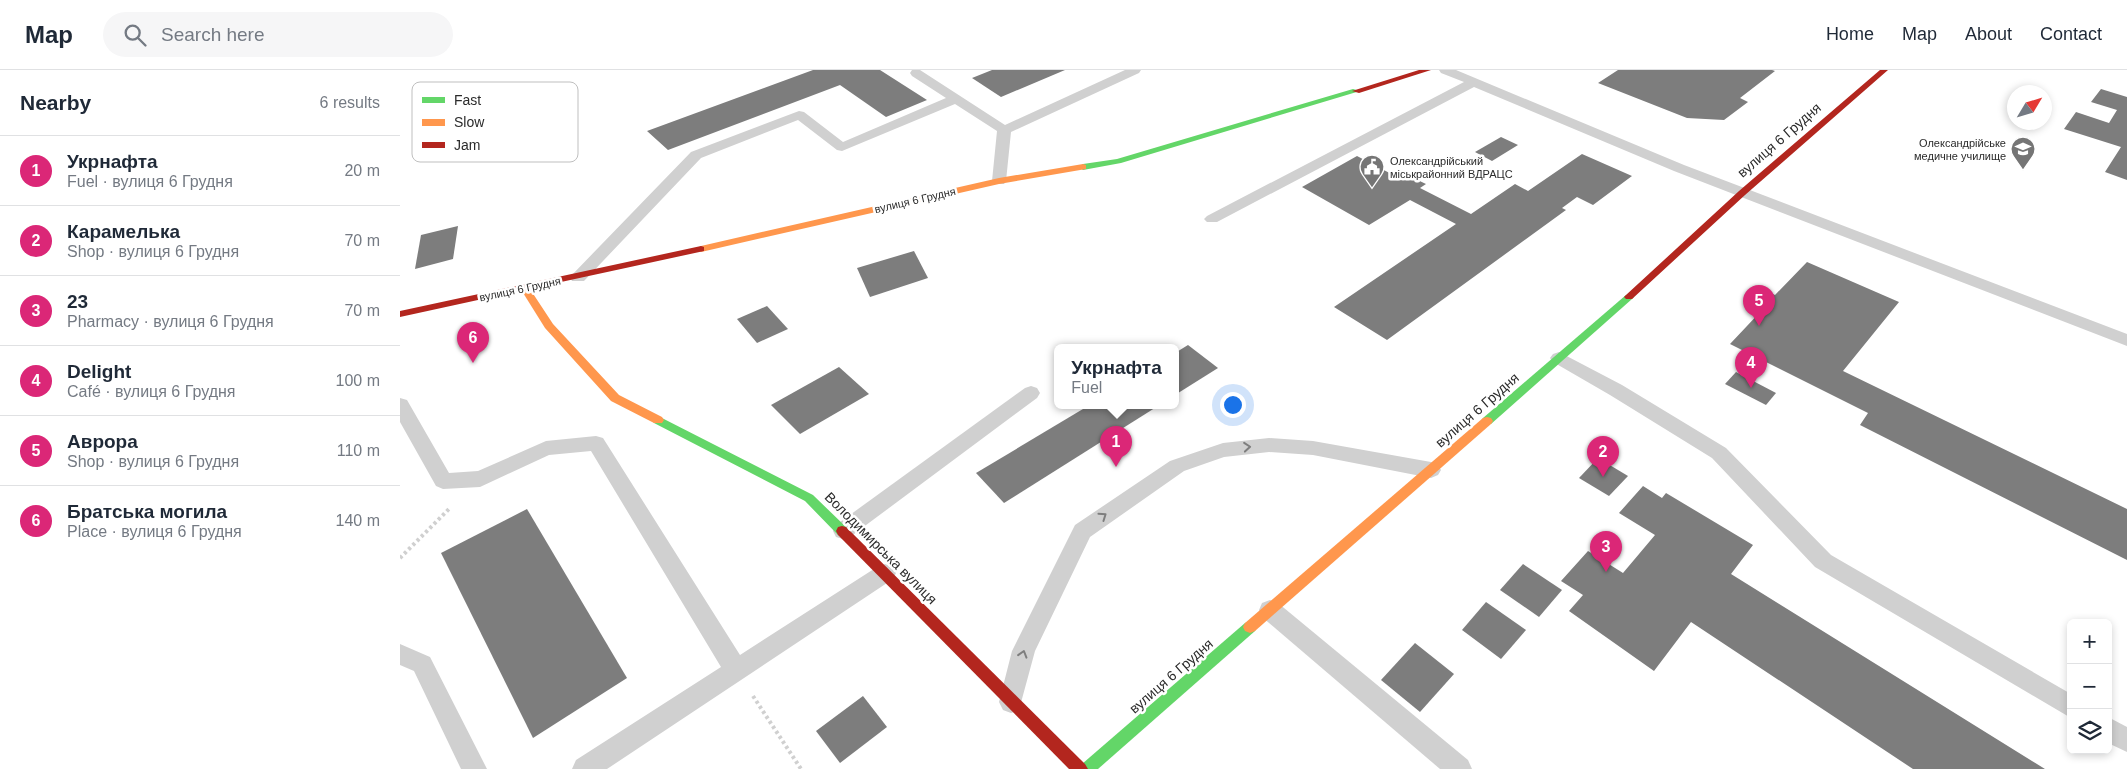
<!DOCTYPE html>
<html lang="en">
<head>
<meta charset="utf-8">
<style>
	body { margin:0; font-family:Helvetica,sans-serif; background:#f6f6f7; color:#1f2937 }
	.controls { position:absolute; right:15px; bottom:15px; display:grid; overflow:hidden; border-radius:8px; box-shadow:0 2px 8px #0003 }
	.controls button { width:45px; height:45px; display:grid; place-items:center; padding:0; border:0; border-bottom:1px solid #e0e1e3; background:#fff; color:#1f2937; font:25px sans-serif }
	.compass { position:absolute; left:1607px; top:15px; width:45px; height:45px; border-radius:50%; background:#fff; box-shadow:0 2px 8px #0003; rotate:52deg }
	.you { position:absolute; left:832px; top:334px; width:18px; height:18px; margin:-12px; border:4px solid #fff; border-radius:50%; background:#1a73e8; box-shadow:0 0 0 8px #1a73e833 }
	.badge { display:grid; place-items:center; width:32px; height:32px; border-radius:50%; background:#db2777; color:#fff; font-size:16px; font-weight:700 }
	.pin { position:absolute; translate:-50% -41px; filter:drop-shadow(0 1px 2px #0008) }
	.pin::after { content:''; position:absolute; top:26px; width:18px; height:15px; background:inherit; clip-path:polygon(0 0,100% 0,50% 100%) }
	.popup { position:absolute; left:654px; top:274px; width:125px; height:65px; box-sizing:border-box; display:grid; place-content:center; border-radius:8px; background:#fff; filter:drop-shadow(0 1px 4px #0005); font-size:16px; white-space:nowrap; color:#747a83 }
	.popup b { font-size:19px; color:#1f2937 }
	.popup::after { content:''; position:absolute; left:50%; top:100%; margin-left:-10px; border:10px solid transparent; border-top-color:#fff }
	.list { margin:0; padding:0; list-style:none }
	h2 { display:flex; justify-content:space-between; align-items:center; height:65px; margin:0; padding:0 20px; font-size:21px }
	h2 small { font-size:16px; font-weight:400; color:#747a83 }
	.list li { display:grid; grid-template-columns:32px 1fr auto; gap:15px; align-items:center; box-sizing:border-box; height:70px; padding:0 20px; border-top:1px solid #e0e1e3 }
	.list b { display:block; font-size:19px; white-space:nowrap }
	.list p { margin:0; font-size:16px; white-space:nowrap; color:#747a83 }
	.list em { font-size:16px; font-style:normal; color:#747a83 }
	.icon { flex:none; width:28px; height:28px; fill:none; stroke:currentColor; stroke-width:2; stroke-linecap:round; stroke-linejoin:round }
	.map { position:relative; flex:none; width:1727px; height:699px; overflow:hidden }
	header { display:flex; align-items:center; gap:30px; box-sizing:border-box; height:70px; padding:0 25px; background:#fff; border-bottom:1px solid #e0e1e3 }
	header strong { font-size:24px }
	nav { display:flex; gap:28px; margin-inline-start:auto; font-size:18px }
	.search { width:350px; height:45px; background:#f6f6f7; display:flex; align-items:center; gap:12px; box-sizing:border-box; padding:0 18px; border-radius:28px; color:#747a83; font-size:19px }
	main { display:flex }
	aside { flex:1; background:#fff }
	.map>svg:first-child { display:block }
	.building { fill:#7d7d7d }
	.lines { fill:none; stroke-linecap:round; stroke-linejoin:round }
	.path { stroke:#d0d0d0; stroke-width:4; stroke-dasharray:3 3; stroke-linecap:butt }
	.lane { fill:#d0d0d0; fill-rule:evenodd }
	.fast { fill:#63d668; fill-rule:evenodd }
	.slow { fill:#ff974d; fill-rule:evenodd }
	.jam { fill:#b3261e; fill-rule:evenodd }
	.oneway { stroke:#7e7e7e }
	.labels { text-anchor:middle; stroke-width:5; stroke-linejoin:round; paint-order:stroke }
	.far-poi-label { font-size:11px; fill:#2b2b2b; stroke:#fff; text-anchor:end }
	.far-street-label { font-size:11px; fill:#2b2b2b; stroke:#fff }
	.street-label { font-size:14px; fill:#2b2b2b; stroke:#fff }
	.key { fill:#fff; stroke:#bfbfbf; stroke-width:1 }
	.key-label { font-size:14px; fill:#2b2b2b }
</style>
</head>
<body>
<header>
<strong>Map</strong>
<div class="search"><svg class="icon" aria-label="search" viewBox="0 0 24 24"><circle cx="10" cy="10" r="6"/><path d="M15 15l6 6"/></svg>Search here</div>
<nav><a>Home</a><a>Map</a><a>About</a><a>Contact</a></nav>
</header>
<main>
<aside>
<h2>Nearby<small>6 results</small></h2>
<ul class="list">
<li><span class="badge">1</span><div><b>Укрнафта</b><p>Fuel · вулиця 6 Грудня</p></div><em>20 m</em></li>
<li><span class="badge">2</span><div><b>Карамелька</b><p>Shop · вулиця 6 Грудня</p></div><em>70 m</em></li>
<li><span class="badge">3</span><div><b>23</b><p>Pharmacy · вулиця 6 Грудня</p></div><em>70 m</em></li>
<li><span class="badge">4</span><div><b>Delight</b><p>Café · вулиця 6 Грудня</p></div><em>100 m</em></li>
<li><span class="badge">5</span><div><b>Аврора</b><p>Shop · вулиця 6 Грудня</p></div><em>110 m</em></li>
<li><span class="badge">6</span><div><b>Братська могила</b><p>Place · вулиця 6 Грудня</p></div><em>140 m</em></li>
</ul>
</aside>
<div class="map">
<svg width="1727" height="699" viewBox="0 0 1727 699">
	<rect width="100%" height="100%" fill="#fff"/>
	<!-- building -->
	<g class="building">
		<polygon points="413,0 480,0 527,30 486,47 440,15 268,80 247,61"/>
		<polygon points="592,0 665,0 601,27 572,8"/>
		<polygon points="1218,0 1372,0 1375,1 1340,28 1348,32 1324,50 1287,48 1198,13"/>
		<polygon points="1701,19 1727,27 1727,110 1705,102 1721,77 1664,59 1676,42 1709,53 1717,40 1691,32"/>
		<polygon points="1101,67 1118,75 1092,91 1075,82"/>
		<polygon points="1182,84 1232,106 1193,135 1177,127 1162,138 1166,140 987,270 934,237 1056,154 1010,130 969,155 902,117 957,86 1001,109 1007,105 1026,114 1020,118 1071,144 1115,114 1128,121"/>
		<polygon points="58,156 53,189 15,199 21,165"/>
		<polygon points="514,181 528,208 470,227 457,198"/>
		<polygon points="1407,192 1499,232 1443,301 1727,439 1727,490 1460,355 1468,343 1330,274 1363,239 1349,232 1362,219 1375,225"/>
		<polygon points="367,236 388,259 357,273 337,249"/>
		<polygon points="788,275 818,298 775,325 775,283"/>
		<polygon points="439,297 469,324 400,364 371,335"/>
		<polygon points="1336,302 1376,323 1366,335 1325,314"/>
		<polygon points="688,336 758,336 604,433 576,403"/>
		<polygon points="1198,388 1228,406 1209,426 1179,408"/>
		<polygon points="1243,416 1262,428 1266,423 1353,475 1331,504 1645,699 1513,699 1291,552 1254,601 1169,541 1183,525 1161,511 1188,481 1223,503 1255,465 1219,443"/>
		<polygon points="127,439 227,608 133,668 41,483"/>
		<polygon points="1123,494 1162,520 1139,547 1100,520"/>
		<polygon points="1086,532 1126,560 1101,589 1062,560"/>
		<polygon points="1015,573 1054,604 1020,642 981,610"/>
		<polygon points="463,626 487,657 440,693 416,661"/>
	</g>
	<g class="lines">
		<!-- path -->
		<g class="path">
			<polyline points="0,488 49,439"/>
			<polyline points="353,626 401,699"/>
		</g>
		<!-- lane -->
		<g class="lane">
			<polygon points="512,0 520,0 605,55 725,0 741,0 739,3 611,62 606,111 604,114 594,114 592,111 597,61 555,34 442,81 437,80 398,50 301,88 184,211 172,211 170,207 291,82 399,41 404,42 443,72 546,28 512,6 510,3"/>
			<polygon points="1039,0 1056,0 1284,95 1727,264 1727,276 1274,101 1074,17 817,152 807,152 804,149 807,146 1064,12 1041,3"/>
			<polygon points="1159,282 1222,315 1326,378 1431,485 1671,624 1671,648 1415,497 1312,388 1210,325 1153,292 1150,288 1153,284"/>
			<polygon points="631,316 637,318 640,323 637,328 450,467 443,469 436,467 433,461 436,455 625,318"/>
			<polygon points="0,328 7,330 49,403 78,401 146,371 196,366 203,368 340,585 477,497 485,494 493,497 496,503 493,509 207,699 172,699 176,690 321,597 191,381 149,385 80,417 43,419 36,416 0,352"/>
			<polygon points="869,368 913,371 1031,392 1038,395 1041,400 1038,405 1031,408 913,385 869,382 824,387 784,401 690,467 635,581 619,640 611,643 603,640 599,632 612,581 675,455 770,391 823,373"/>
			<polygon points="870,530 878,533 1068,690 1072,699 1040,699 862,547 859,540 862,533"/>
			<polygon points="0,574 30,587 87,699 61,699 14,601 0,595"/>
			<polygon points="1708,647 1727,657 1727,682 1708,673"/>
		</g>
		<!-- fast -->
		<g class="fast">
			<polygon points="953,19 960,21 721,93 683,100 679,97 683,94 717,89"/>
			<polygon points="1229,224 1234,227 1232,229 1091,354 1083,354 1081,351 1083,348 1226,225"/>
			<polygon points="258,346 413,425 446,457 448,461 446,465 442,466 438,465 405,431 254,353 252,350"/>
			<polygon points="850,551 855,553 857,557 855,561 698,699 679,699 682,694 845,553"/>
		</g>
		<!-- slow -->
		<g class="slow">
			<polygon points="683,94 686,95 686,99 599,114 301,182 296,179 301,176 599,108"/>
			<polygon points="125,215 128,216 153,254 219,325 262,347 264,350 262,353 254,353 211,331 145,258 120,218"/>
			<polygon points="1087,347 1091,348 1093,351 1091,354 855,561 850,563 845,561 843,557 845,553 1083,348"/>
		</g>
		<!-- jam -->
		<g class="jam">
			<polygon points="1019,0 1031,0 959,23 952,21"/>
			<polygon points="1480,0 1488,0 1345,125 1232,229 1226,229 1224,227 1226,225 1339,121"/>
			<polygon points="301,176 304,177 304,181 0,247 0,241"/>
			<polygon points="442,456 446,457 685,694 688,699 669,699 438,465 436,461 438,457"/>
		</g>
	</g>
	<!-- one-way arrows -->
	<defs><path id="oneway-chevron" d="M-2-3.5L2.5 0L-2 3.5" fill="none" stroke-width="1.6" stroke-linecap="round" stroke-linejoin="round" transform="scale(1.25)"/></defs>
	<g class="oneway">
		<use href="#oneway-chevron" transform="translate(847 377) rotate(-5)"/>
		<use href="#oneway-chevron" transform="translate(703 446) rotate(-35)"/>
		<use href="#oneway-chevron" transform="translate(623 584) rotate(-73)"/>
	</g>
	<!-- icons -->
	<defs>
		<symbol id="university-pin" viewBox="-11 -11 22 30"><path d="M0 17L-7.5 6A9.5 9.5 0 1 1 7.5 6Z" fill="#757575" stroke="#fff"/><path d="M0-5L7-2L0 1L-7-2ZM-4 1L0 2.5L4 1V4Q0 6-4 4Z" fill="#fff"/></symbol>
		<symbol id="civic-pin" viewBox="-11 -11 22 30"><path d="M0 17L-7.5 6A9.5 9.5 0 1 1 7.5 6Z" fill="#757575" stroke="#fff"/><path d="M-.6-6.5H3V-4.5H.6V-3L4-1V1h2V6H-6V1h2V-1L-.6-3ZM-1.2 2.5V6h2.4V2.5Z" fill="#fff"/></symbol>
	</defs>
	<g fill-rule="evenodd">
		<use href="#university-pin" x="1609" y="65" width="28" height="38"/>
		<use href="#civic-pin" x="958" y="83" width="28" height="38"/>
	</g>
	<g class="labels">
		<!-- far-poi labels -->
		<g class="far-poi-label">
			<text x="1606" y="77">Олександрійське<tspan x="1606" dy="13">медичне училище</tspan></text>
			<text x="990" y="95" text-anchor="start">Олександрійський<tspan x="990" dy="13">міськрайонний ВДРАЦС</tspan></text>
		</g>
		<!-- far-street labels -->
		<g class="far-street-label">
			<text transform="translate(515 130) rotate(-13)" y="4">вулиця 6 Грудня</text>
			<text transform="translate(120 219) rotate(-12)" y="4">вулиця 6 Грудня</text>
		</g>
		<!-- street labels -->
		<g class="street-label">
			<text transform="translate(1379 70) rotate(-41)" y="5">вулиця 6 Грудня</text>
			<text transform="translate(1077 340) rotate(-41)" y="5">вулиця 6 Грудня</text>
			<text transform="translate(481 478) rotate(45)" y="5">Володимирська вулиця</text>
			<text transform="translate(771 606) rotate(-41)" y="5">вулиця 6 Грудня</text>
		</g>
	</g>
	<!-- legend -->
	<rect x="12" y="12" width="166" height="80" rx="8" class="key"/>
	<rect x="22" y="27" width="23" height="6" fill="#63d668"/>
	<rect x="22" y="49" width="23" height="7" fill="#ff974d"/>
	<rect x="22" y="72" width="23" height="6" fill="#b3261e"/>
	<g class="key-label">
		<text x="54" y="35">Fast</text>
		<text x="54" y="57">Slow</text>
		<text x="54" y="80">Jam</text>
	</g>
</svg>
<div class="controls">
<button>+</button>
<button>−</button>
<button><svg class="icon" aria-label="layers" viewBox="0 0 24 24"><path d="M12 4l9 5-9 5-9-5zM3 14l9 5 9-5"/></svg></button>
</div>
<svg class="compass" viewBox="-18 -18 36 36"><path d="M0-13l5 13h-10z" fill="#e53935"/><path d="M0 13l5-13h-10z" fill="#747a83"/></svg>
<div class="you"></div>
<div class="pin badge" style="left:716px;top:397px">1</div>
<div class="popup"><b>Укрнафта</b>Fuel</div>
<div class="pin badge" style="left:1203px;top:407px">2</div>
<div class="pin badge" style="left:1206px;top:502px">3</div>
<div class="pin badge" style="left:1351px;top:318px">4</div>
<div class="pin badge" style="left:1359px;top:256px">5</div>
<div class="pin badge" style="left:73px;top:293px">6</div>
</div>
</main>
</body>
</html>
